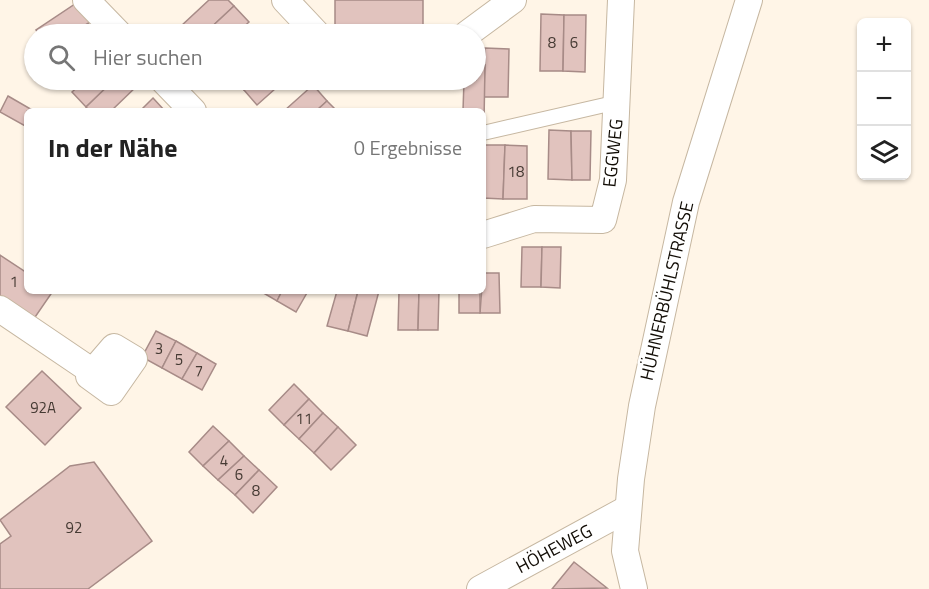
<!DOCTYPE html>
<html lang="de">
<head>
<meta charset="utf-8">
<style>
	body { margin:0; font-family:"Titillium Web",sans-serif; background:#f2f2f2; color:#222 }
	.controls { position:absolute; right:18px; top:18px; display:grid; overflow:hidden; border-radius:9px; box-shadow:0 2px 4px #0004 }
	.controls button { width:54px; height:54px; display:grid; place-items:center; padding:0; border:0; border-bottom:2px solid #e0e0e0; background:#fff; color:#222; font:30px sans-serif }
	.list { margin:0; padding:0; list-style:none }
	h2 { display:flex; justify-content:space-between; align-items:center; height:78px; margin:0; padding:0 24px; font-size:26px }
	h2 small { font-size:20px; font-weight:400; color:#767676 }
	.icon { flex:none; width:33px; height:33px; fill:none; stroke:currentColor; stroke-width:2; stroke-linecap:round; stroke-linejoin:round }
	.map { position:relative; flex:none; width:929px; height:589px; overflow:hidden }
	.search { position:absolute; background:#fff; box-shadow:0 2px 4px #0004; left:24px; top:24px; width:462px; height:66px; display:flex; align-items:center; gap:15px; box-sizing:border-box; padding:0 21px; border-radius:33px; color:#767676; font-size:22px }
	.panel { position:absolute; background:#fff; box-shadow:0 2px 4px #0004; left:24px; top:108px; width:462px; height:186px; border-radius:9px }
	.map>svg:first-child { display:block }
	.building { fill:#e1c3be; stroke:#a78b87; stroke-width:1.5 }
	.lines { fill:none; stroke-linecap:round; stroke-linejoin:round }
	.lane-casing { stroke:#c6b7a1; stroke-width:16 }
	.street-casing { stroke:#c6b7a1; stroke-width:28 }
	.lane { stroke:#fff; stroke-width:14 }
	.street { stroke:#fff; stroke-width:26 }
	.labels { text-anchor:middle; stroke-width:5; stroke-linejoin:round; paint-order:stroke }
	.number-label { font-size:15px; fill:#453a33 }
	.street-label { font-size:18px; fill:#110c05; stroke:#fff }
</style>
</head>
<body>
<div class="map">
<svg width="929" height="589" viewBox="0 0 929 589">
	<rect width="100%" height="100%" fill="#fff5e7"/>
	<!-- building -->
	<g class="building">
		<polygon points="81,0 95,19 71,34 39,34 36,30"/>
		<polygon points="209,0 228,0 234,6 204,34 188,34 180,27"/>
		<polygon points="335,0 423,0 423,31 335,32"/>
		<polygon points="234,6 249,22 236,34 204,34"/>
		<polygon points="541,14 564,15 563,71 540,71"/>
		<polygon points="564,15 586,15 585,72 563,71"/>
		<polygon points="88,24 96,34 71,34"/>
		<polygon points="485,48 509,49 508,97 484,97"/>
		<polygon points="476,65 485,65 484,122 483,111 463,111 464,80 476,80"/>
		<polygon points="85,80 114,80 86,107 72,92"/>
		<polygon points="114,80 135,80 139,84 111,111 90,111 86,107"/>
		<polygon points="234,80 254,80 244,90"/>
		<polygon points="254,80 285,80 257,105 244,90"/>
		<polygon points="313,85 327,101 316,111 284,111"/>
		<polygon points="8,96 34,111 27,111 27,127 0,112"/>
		<polygon points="153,98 165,111 140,111"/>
		<polygon points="327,101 337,111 316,111"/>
		<polygon points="549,130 571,131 572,180 548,179"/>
		<polygon points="571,131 591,131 590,180 572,180"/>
		<polygon points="483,145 505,145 503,199 483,198"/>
		<polygon points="505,145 527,146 527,199 503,199"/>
		<polygon points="522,247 542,247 541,287 521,287"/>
		<polygon points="542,247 561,247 560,288 541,287"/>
		<polygon points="0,255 27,273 27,291 53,291 31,323 0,302"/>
		<polygon points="483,273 499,273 500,313 480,313"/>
		<polygon points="260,291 282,291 277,301"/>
		<polygon points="282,291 308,291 296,312 277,301"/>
		<polygon points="337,291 358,291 348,331 327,326"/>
		<polygon points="358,291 379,291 367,336 348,331"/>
		<polygon points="399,291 419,291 418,330 398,330"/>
		<polygon points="419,291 439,291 438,330 418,330"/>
		<rect x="459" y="291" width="21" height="22"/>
		<polygon points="156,331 176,341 162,368 142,357"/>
		<polygon points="176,341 197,353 182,379 162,368"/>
		<polygon points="197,353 216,364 202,390 182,379"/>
		<polygon points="42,371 81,408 45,445 6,407"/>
		<polygon points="294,384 309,399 284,425 269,410"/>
		<polygon points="309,399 323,413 299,439 284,425"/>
		<polygon points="323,413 338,427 314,453 299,439"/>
		<polygon points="213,426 229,441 203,466 189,452"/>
		<polygon points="338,427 356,445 331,470 314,453"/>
		<polygon points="229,441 244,456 218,480 203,466"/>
		<polygon points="244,456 259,470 235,495 218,480"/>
		<polygon points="94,462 152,541 88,589 0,589 0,544 11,536 0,520 70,466"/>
		<polygon points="259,470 277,487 253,513 235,495"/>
		<polygon points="574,562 607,588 552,589"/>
	</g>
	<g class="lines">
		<defs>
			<polyline id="lane" points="483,133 618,102"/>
			<g id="street">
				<polyline points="86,0 119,34"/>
				<polyline points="285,0 317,34"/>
				<polyline points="467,34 513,0"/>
				<polyline points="163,80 193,111"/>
				<polyline points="483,235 534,219 603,220 613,180 621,0"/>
				<polyline points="0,309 93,372"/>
				<polygon points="114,347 134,359 111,392 89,376"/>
				<polyline points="480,589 627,509"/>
				<polyline points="634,589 625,551 631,479 642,406 686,202 749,0"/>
			</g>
		</defs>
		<!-- lane casing -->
		<use href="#lane" class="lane-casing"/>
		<!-- street casing -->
		<use href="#street" class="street-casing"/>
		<!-- lane -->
		<use href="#lane" class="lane"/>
		<!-- street -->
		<use href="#street" class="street"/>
	</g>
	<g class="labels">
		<!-- number labels -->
		<g class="number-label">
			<text x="552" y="48">8</text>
			<text x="574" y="48">6</text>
			<text x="516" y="177">18</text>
			<text x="14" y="287">1</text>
			<text x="159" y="354">3</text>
			<text x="179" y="365">5</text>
			<text x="199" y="376">7</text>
			<text x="43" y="413">92A</text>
			<text x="304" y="424">11</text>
			<text x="224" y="466">4</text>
			<text x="239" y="480">6</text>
			<text x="256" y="496">8</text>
			<text x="74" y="533">92</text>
		</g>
		<!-- street labels -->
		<g class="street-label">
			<text transform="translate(613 153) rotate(-84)" y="6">EGGWEG</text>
			<text transform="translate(667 291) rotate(-77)" y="6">HÜHNERBÜHLSTRASSE</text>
			<text transform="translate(554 549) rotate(-28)" y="6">HÖHEWEG</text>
		</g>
	</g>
</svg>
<div class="controls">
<button>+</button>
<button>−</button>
<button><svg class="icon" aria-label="layers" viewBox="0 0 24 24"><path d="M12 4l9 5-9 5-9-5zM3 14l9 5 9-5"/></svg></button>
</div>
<div class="search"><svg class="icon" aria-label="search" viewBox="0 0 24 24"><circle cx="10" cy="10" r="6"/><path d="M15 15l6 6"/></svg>Hier suchen</div>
<section class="panel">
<h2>In der Nähe<small>0 Ergebnisse</small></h2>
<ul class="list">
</ul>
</section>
</div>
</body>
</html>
